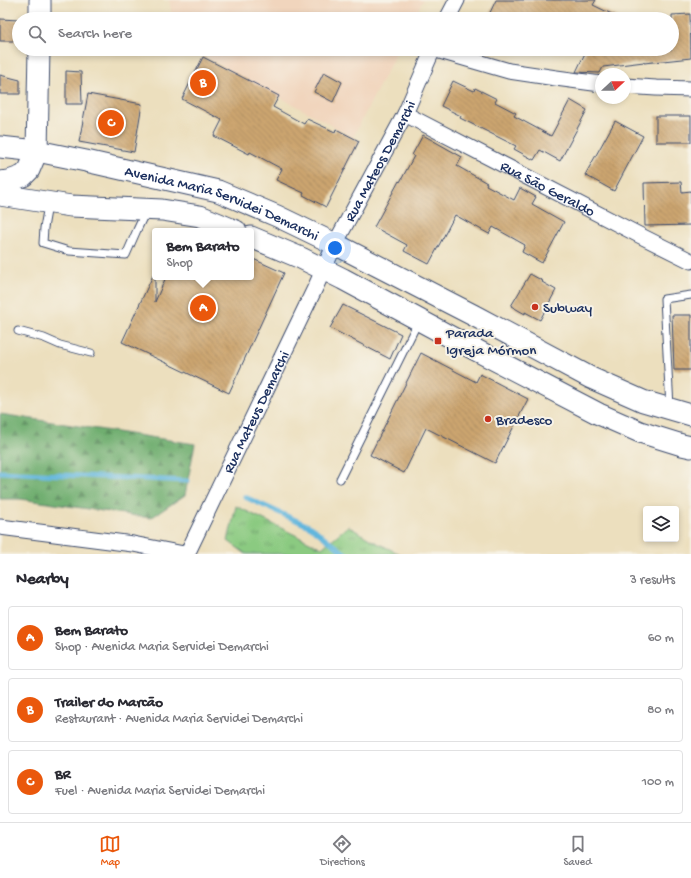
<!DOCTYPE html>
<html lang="en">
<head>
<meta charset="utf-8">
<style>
	body { margin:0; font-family:"Gochi Hand",sans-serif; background:#f7f7f7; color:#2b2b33 }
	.controls { position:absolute; right:12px; bottom:12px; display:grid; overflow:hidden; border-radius:4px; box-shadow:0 2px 6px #0003 }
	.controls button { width:36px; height:36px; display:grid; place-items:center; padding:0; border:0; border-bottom:1px solid #e1e1e2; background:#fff; color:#2b2b33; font:20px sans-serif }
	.compass { position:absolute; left:595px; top:68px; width:36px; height:36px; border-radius:50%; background:#fff; box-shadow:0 2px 6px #0003; rotate:68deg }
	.you { position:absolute; left:335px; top:248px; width:14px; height:14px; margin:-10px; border:3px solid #fff; border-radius:50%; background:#1a73e8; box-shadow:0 0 0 6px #1a73e833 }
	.badge { display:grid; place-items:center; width:26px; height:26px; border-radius:50%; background:#ea580c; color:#fff; font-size:13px; font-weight:700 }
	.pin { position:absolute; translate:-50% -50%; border:2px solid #fff; box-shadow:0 1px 4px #0006 }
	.popup { position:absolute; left:152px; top:228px; width:102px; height:52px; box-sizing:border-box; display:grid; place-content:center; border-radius:4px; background:#fff; filter:drop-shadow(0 1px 3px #0005); font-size:13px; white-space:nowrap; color:#7c7c81 }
	.popup b { font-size:15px; color:#2b2b33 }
	.popup::after { content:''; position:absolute; left:50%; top:100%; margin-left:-8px; border:8px solid transparent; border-top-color:#fff }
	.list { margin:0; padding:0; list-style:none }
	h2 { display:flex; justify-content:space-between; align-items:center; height:52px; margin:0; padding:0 16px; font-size:17px }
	h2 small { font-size:13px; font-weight:400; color:#7c7c81 }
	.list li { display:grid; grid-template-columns:26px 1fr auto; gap:12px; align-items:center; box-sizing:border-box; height:64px; margin:0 8px 8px; padding:0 8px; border:1px solid #e1e1e2; border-radius:4px }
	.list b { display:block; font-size:15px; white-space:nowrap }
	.list p { margin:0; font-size:13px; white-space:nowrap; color:#7c7c81 }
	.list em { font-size:13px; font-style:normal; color:#7c7c81 }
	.icon { flex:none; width:22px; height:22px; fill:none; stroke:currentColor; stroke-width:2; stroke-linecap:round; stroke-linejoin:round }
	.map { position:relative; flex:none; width:691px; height:554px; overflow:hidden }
	.search { position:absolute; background:#fff; box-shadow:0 2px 6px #0003; left:12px; right:12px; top:12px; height:44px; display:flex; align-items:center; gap:10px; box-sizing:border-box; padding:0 14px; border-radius:22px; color:#7c7c81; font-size:15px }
	.sheet { height:268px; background:#fff }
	nav { display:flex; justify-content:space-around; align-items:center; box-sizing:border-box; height:56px; border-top:1px solid #e1e1e2; background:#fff; font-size:11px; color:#7c7c81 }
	nav a { display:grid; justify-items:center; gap:2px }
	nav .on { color:#ea580c }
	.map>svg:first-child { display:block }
	.built { fill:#f1d5bd }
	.forest { fill:url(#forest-firs); stroke:#466e66 }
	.park { fill:url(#park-tufts); stroke:#537c70 }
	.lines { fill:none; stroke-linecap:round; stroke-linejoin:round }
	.stream { stroke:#61b6dd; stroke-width:5 }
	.building { fill:url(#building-back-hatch) }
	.lane-casing { stroke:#3a496c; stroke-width:9 }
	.street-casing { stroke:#3a496c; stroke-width:17 }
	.secondary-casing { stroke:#3a496c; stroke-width:23 }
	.lane { stroke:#fff; stroke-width:7 }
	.street { stroke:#fff; stroke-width:15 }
	.secondary { stroke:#fff; stroke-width:21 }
	.poi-dot { fill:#c8321e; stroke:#f7f3e8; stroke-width:1.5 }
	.labels { text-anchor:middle; stroke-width:4; stroke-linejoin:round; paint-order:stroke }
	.street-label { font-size:15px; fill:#1b2f5e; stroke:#f7f3e8 }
	.poi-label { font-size:15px; fill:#1b2f5e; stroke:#f7f3e8; text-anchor:start }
</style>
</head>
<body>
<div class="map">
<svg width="691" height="554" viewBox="0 0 691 554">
	<defs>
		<pattern id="forest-firs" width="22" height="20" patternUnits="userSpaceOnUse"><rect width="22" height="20" fill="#70ae6f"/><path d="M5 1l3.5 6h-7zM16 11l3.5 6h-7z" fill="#5b8e5e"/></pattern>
		<pattern id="park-tufts" width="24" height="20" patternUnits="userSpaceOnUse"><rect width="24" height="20" fill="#8bca81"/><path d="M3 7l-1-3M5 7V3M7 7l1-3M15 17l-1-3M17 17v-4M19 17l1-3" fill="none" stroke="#71a46d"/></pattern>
		<pattern id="building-back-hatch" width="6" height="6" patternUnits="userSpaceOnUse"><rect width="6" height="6" fill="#cca56f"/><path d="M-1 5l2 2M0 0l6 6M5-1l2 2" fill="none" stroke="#a5875e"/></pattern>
	</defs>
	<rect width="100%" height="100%" fill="#f7f3e8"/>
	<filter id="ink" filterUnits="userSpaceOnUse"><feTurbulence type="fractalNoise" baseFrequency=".025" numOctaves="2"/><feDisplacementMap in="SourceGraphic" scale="8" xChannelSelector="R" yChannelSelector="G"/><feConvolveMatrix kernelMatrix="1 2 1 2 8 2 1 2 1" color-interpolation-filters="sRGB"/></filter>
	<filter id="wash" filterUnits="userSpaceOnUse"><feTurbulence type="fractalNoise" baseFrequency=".012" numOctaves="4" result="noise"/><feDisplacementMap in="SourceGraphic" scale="16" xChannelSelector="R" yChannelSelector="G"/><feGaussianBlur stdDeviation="0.9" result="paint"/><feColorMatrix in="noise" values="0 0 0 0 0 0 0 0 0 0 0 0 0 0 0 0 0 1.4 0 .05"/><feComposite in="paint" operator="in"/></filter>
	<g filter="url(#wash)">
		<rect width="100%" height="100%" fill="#ecdfbe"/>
		<!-- built -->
		<g class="built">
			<polygon points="169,0 423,0 413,19 173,19"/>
			<polygon points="191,49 398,49 353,137"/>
		</g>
		<!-- forest -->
		<polygon class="forest" points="0,414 195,444 185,495 151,518 20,499 0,499"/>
		<!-- park -->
		<polygon class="park" points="236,506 322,548 348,526 373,541 400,554 246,554 228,541"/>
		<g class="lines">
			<!-- stream -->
			<g class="stream">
				<polyline points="0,472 187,481"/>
				<polyline points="245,497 311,527 346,554"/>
			</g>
		</g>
		<g id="blocks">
			<!-- building -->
			<g class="building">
				<polygon points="496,0 596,0 593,5 622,19 487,19"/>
				<polygon points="690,14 691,58 644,63 644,62 603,67 600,73 576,72 587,49 672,49 672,15"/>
				<polygon points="0,19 19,20 19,41 0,41"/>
				<polygon points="203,57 279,96 273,107 304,124 307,119 335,132 336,129 359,141 326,207 303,195 304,193 276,180 282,169 250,152 249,154 214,136 222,120 182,99"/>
				<polygon points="66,71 81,72 82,104 66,104"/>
				<polygon points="324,72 342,82 333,102 314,92"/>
				<polygon points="0,75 20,80 20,94 0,94"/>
				<polygon points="453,81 474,91 475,88 497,99 495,102 516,113 514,116 551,136 570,100 587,110 560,161 540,150 534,160 514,149 516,146 460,118 461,116 441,106"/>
				<polygon points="88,94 142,104 134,152 79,142"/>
				<rect x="656" y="116" width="35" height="26"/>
				<polygon points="615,121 643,136 614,191 585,175"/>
				<polygon points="423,135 462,157 457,166 487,183 486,185 514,200 520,188 536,197 532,204 564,222 542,263 522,252 525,245 493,227 489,234 455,215 429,264 404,251 407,245 374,227 399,181 400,182 414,156 412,155"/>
				<polygon points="681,182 682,192 691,191 691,225 645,226 644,183"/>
				<polygon points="251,258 284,273 229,393 122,342 155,271 155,302 166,277 251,277"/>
				<polygon points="530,274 543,281 542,282 556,290 540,320 525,312 525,314 511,306"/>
				<polygon points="343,305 401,334 390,359 330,328"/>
				<polygon points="672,315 691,315 691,370 674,370"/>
				<polygon points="421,353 476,382 480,374 528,399 495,463 426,428 404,473 370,455"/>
			</g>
		</g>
	</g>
	<g filter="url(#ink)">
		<use href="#blocks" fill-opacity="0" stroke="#3a496c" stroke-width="1"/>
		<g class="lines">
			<defs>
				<g id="lane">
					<polyline points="48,205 44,228 43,243 69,251 126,255 137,230 146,211"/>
					<polyline points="18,331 44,338 60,345 91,353"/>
					<polyline points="670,407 664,299 691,295"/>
					<polyline points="340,479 418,322"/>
				</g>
				<g id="street">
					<polyline points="447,19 457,0"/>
					<polyline points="433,49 509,71 556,78 601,84"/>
					<polyline points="625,86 656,88 691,89"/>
					<path id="s1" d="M405,114L641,236L691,261"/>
					<polyline points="0,527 133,544 184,554"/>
					<path id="s2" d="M187,554L316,286L335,244L405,114L433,49"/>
				</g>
				<g id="secondary">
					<polyline points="40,0 40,19"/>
					<path id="s3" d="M0,147L37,151L86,161L218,191L277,216L335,244L473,315L591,378L643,401L691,415"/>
					<polyline points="0,182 9,181 23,176 29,170 37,151 39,49"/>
					<polyline points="0,195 71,206 162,210 200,216 236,231"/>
					<polyline points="251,237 301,258 343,279 449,336 599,414 640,432 682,445 691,447"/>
				</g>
			</defs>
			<!-- lane casing -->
			<use href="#lane" class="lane-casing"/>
			<!-- street casing -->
			<use href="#street" class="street-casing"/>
			<!-- secondary casing -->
			<use href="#secondary" class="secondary-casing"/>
			<!-- lane -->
			<use href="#lane" class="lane"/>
			<!-- street -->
			<use href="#street" class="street"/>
			<!-- secondary -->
			<use href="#secondary" class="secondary"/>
		</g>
	</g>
	<!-- markers -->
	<g class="poi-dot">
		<circle cx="535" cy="307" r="4"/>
		<rect x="434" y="337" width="8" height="8" rx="2"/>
		<circle cx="488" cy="419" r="4"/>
	</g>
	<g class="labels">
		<!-- street labels -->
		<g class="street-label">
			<text dy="5" stroke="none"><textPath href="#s2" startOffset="438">Rua Mateos Demarchi</textPath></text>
			<text dy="5" stroke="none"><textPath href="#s1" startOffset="161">Rua São Geraldo</textPath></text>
			<text dy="5" stroke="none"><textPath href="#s3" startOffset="230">Avenida Maria Servidei Demarchi</textPath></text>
			<text dy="5" stroke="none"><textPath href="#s2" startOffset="158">Rua Mateus Demarchi</textPath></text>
		</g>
		<!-- poi labels -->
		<g class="poi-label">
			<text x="543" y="312">Subway</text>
			<text x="446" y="337">Parada<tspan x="446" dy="17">Igreja Mórmon</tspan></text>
			<text x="496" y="424">Bradesco</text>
		</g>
	</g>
</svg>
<div class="controls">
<button><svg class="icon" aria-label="layers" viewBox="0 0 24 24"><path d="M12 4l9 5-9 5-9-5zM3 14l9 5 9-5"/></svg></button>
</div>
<svg class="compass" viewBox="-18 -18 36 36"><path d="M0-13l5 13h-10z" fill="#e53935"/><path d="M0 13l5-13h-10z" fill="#7c7c81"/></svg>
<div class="you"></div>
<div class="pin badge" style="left:203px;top:308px">A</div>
<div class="popup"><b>Bem Barato</b>Shop</div>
<div class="pin badge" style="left:203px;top:83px">B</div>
<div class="pin badge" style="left:111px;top:123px">C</div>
<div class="search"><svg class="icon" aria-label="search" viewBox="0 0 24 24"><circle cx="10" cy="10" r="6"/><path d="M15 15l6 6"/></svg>Search here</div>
</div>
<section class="sheet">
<h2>Nearby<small>3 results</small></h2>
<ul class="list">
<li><span class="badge">A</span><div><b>Bem Barato</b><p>Shop · Avenida Maria Servidei Demarchi</p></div><em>60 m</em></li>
<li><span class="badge">B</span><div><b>Trailer do Marcão</b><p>Restaurant · Avenida Maria Servidei Demarchi</p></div><em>80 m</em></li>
<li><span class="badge">C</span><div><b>BR</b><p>Fuel · Avenida Maria Servidei Demarchi</p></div><em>100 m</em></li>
</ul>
</section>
<nav>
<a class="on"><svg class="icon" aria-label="map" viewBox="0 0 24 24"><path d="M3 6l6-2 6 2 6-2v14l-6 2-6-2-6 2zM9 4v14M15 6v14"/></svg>Map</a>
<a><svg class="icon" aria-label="directions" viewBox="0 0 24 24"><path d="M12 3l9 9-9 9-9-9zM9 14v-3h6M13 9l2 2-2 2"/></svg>Directions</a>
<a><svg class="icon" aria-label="saved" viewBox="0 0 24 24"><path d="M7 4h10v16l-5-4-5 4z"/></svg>Saved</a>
</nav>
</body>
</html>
